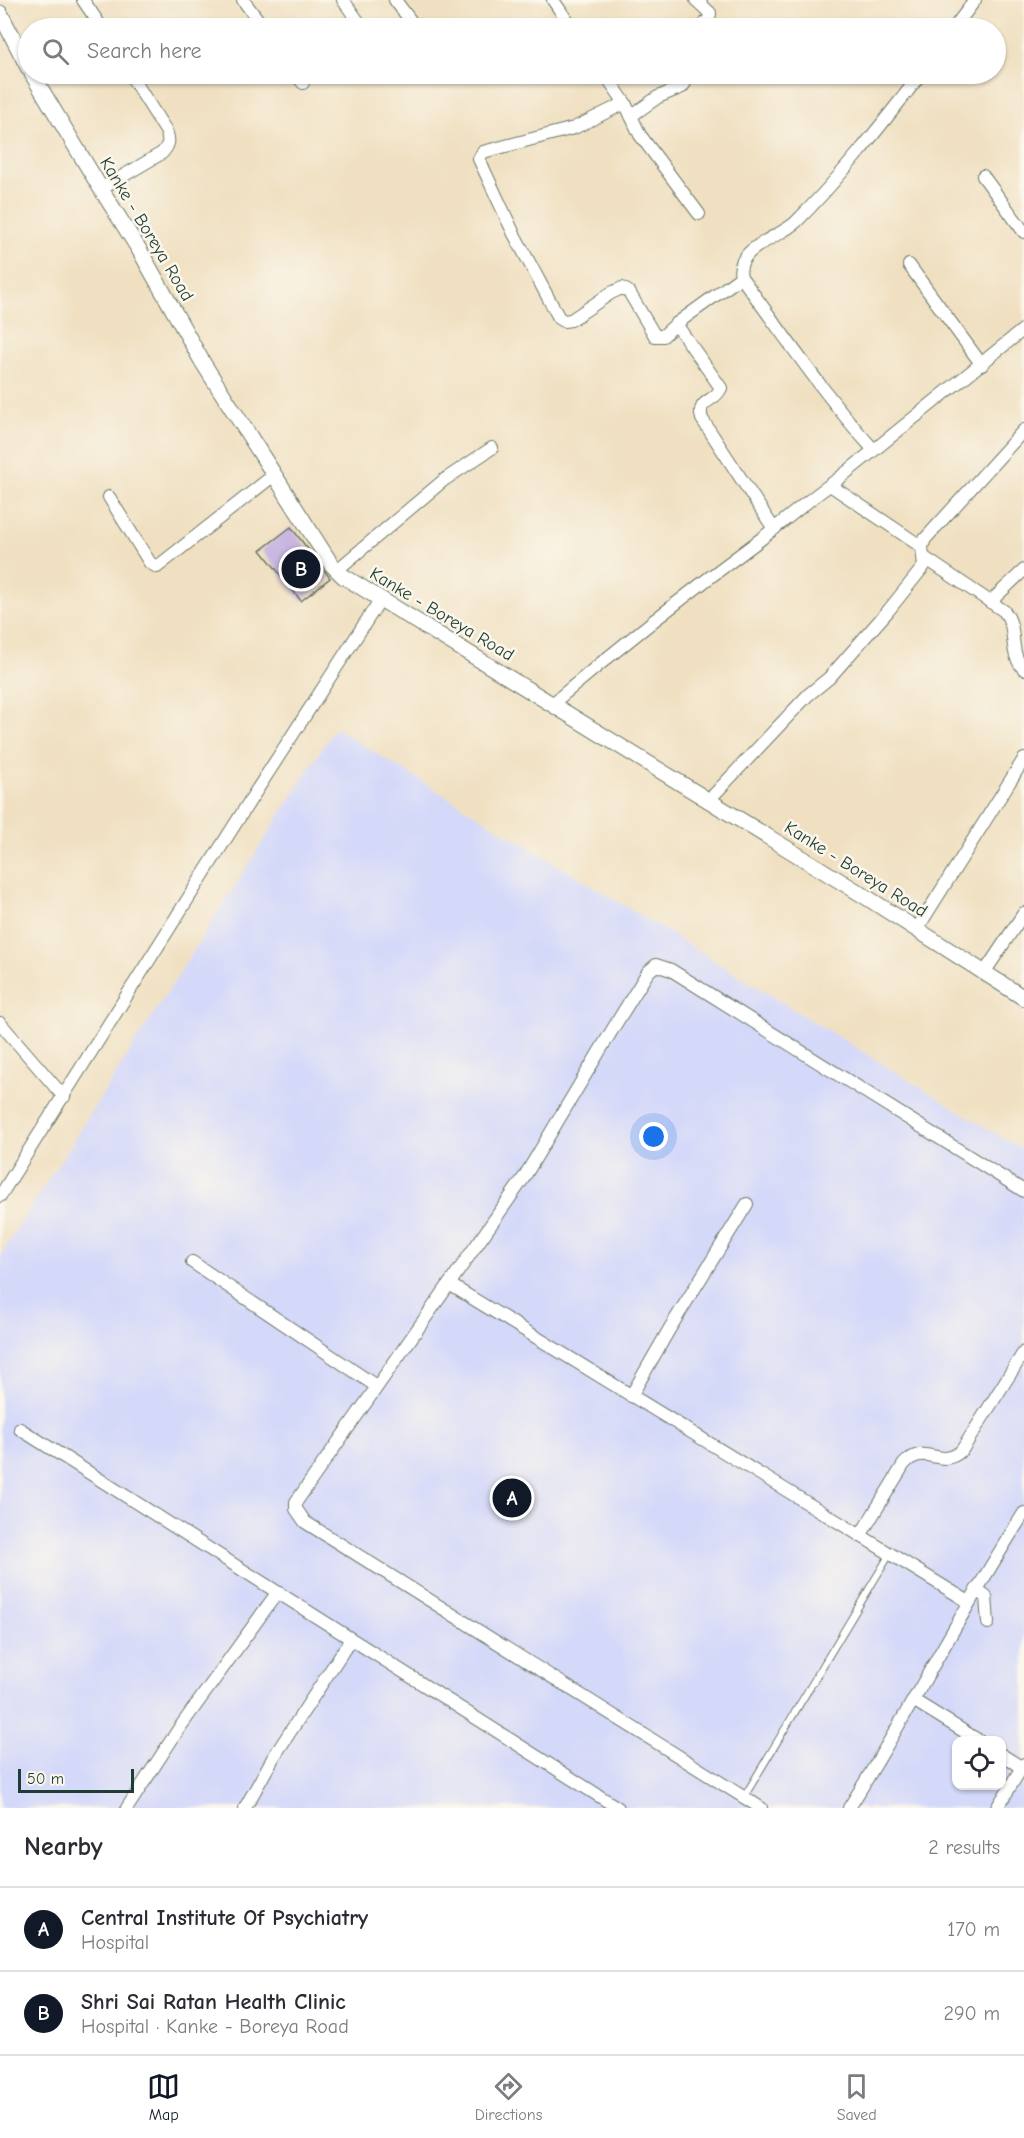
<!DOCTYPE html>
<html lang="en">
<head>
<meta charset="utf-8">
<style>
	body { margin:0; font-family:"Comic Neue",sans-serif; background:#f7f7f7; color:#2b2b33 }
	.controls { position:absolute; right:18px; bottom:18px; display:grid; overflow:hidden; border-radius:12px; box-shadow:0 2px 4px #0004 }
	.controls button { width:54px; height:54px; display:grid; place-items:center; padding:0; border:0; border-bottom:2px solid #e1e1e2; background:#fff; color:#2b2b33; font:30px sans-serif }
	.scale { position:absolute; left:18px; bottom:15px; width:116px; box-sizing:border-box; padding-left:6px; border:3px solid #1f3d34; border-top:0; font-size:16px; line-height:21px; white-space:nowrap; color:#1f3d34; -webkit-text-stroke:4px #fbf7ec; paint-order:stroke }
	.you { position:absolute; left:654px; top:1137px; width:21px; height:21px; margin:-15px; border:4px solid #fff; border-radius:50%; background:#1a73e8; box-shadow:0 0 0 9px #1a73e833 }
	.badge { display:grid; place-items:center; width:39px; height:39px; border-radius:50%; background:#111827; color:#fff; font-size:20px; font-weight:700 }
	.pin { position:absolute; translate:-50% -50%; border:3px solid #fff; box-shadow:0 2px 6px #0006 }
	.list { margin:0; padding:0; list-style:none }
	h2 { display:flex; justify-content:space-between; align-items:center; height:78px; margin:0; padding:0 24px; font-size:26px }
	h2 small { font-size:20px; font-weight:400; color:#7c7c81 }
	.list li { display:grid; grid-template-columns:39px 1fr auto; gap:18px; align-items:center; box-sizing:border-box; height:84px; padding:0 24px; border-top:2px solid #e1e1e2 }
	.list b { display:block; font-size:22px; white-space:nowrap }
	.list p { margin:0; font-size:20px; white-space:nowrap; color:#7c7c81 }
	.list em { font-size:20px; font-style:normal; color:#7c7c81 }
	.icon { flex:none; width:33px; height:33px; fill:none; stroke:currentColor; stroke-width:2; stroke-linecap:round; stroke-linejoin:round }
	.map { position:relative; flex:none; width:1024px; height:1808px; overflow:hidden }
	.search { position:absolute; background:#fff; box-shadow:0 2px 4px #0004; left:18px; right:18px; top:18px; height:66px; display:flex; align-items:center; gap:15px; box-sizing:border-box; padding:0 21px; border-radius:33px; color:#7c7c81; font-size:22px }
	.sheet { height:246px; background:#fff }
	nav { display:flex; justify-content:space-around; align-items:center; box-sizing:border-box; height:84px; border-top:2px solid #e1e1e2; background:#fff; font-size:16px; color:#7c7c81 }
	nav a { display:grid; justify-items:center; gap:3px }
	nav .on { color:#111827 }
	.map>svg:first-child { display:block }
	.built { fill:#d4d8f9; fill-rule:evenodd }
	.building { fill:#c9b7e1 }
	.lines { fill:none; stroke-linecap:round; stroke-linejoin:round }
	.service-casing { stroke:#687665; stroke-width:8 }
	.minor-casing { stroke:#687665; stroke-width:14 }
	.tertiary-casing { stroke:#687665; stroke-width:17 }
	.service { stroke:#fff; stroke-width:6 }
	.minor { stroke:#fff; stroke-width:12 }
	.tertiary { stroke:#fff; stroke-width:15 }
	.labels { text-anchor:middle; stroke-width:5; stroke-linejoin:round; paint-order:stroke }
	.street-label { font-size:18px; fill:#1f3d34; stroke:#fbf7ec }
</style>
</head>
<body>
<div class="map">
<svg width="1024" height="1808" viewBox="0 0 1024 1808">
	<rect width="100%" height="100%" fill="#fbf7ec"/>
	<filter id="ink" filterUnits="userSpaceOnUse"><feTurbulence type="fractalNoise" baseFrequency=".0167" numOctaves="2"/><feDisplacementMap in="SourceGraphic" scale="12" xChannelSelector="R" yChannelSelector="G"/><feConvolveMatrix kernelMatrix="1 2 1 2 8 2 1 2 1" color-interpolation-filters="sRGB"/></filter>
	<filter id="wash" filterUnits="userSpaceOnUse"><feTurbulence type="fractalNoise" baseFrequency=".008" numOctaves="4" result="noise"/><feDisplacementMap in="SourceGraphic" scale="24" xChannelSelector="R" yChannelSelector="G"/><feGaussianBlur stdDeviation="1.35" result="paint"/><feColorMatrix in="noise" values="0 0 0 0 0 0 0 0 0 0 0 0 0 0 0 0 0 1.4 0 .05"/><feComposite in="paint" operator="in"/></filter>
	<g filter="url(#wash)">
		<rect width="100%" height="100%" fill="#f0e0c1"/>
		<!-- built -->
		<path class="built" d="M335,728L1024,1151V1808H0V1256ZM956,1740H1002V1786H956Z"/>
		<g id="blocks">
			<!-- building -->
			<polygon class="building" points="291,527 330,578 301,601 261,550"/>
		</g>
	</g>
	<g filter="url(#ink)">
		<use href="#blocks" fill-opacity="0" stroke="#687665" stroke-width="1.5"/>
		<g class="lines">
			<defs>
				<polyline id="service" points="744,1797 890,1554"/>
				<g id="minor">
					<polyline points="83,0 102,28"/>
					<polyline points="243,0 264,28"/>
					<polyline points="343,0 363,28"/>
					<polyline points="395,0 416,28"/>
					<polyline points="553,0 572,28"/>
					<polyline points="696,0 710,13 709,19 701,28"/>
					<polyline points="954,28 975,0"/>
					<polyline points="296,74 303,83"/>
					<polyline points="605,74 625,103 640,135 699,214"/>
					<polyline points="625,103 574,128 483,152 479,159 514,234 559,318 564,321 571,320 611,293 622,288 629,292 655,336 663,336 676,324"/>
					<polyline points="631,116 658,97 682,87 685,83 680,74"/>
					<polyline points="983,176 1024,232"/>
					<path d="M101,189L162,153C169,145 170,141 166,131L130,74"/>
					<polyline points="909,265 982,365"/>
					<path d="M741,277L676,324L721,388C715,403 696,399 702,419L774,529"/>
					<path d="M873,449C825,396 784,335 741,277C734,248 779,238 796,222C842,176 881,125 921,74"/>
					<polyline points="830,485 922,547"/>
					<polyline points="109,497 150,563 157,567 274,475"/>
					<path d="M925,558L1004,611C1019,629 1007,652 1024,669"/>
					<polyline points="337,570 444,480 492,448"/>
					<polyline points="990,602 1024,570"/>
					<path d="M552,704C619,647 689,592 761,539C786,520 810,498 837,480L1024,329"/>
					<polyline points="708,801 808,695 829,678 888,611 924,566 922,547 925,539 1024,430"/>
					<polyline points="917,929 1024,759"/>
					<polyline points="984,973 1024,913"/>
					<polyline points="0,1023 64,1097"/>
					<polyline points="0,1196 251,799 380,600"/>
					<polyline points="192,1262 376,1386"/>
					<polyline points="449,1284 969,1602"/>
					<polyline points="631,1396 670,1328 747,1204"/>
					<polyline points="20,1429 618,1808"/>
					<path d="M860,1536L904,1464C926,1441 940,1471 962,1450L1024,1352"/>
					<polyline points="976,1590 986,1597 988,1623"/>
					<polyline points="913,1700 978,1740"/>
					<polyline points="1002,1755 1024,1769"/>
					<polyline points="127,1808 178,1730 277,1593"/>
					<polyline points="245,1808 273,1758 351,1639"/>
					<polyline points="761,1808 305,1522 296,1509 296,1502 523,1179 617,1022 648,972 656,965 671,970 1024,1191"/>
					<path d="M849,1808C910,1711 962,1609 1024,1513"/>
					<polyline points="997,1808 1024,1764"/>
				</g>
				<g id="tertiary">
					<polyline points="0,13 28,67"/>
					<polyline points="32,74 101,189 140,251 203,363 331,564 343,576 866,897 1024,998"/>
				</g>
			</defs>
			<!-- service casing -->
			<use href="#service" class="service-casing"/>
			<!-- minor casing -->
			<use href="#minor" class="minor-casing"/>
			<!-- tertiary casing -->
			<use href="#tertiary" class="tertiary-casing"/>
			<!-- service -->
			<use href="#service" class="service"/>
			<!-- minor -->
			<use href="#minor" class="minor"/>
			<!-- tertiary -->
			<use href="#tertiary" class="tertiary"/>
		</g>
	</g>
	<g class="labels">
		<!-- street labels -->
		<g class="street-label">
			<text transform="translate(147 229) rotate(59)" y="6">Kanke - Boreya Road</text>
			<text transform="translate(442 614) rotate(31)" y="6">Kanke - Boreya Road</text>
			<text transform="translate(856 869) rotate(32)" y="6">Kanke - Boreya Road</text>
		</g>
	</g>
</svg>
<div class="controls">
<button><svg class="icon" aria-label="locate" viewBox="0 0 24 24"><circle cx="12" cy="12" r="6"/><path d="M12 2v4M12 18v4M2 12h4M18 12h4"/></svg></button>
</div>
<div class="scale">50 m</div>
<div class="you"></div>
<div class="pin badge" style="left:512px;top:1498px">A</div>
<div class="pin badge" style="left:301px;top:569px">B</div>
<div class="search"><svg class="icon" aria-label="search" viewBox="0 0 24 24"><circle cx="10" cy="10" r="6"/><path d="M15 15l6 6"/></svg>Search here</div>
</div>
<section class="sheet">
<h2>Nearby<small>2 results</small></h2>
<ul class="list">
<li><span class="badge">A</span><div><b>Central Institute Of Psychiatry</b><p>Hospital</p></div><em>170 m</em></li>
<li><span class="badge">B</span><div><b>Shri Sai Ratan Health Clinic</b><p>Hospital · Kanke - Boreya Road</p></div><em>290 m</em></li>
</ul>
</section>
<nav>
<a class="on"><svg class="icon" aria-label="map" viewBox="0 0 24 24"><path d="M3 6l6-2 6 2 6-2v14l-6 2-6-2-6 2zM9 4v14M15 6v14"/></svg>Map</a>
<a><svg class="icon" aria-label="directions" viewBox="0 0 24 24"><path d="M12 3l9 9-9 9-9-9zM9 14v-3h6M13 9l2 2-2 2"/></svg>Directions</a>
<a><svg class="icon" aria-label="saved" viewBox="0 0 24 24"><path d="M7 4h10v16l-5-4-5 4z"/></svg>Saved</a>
</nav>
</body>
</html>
